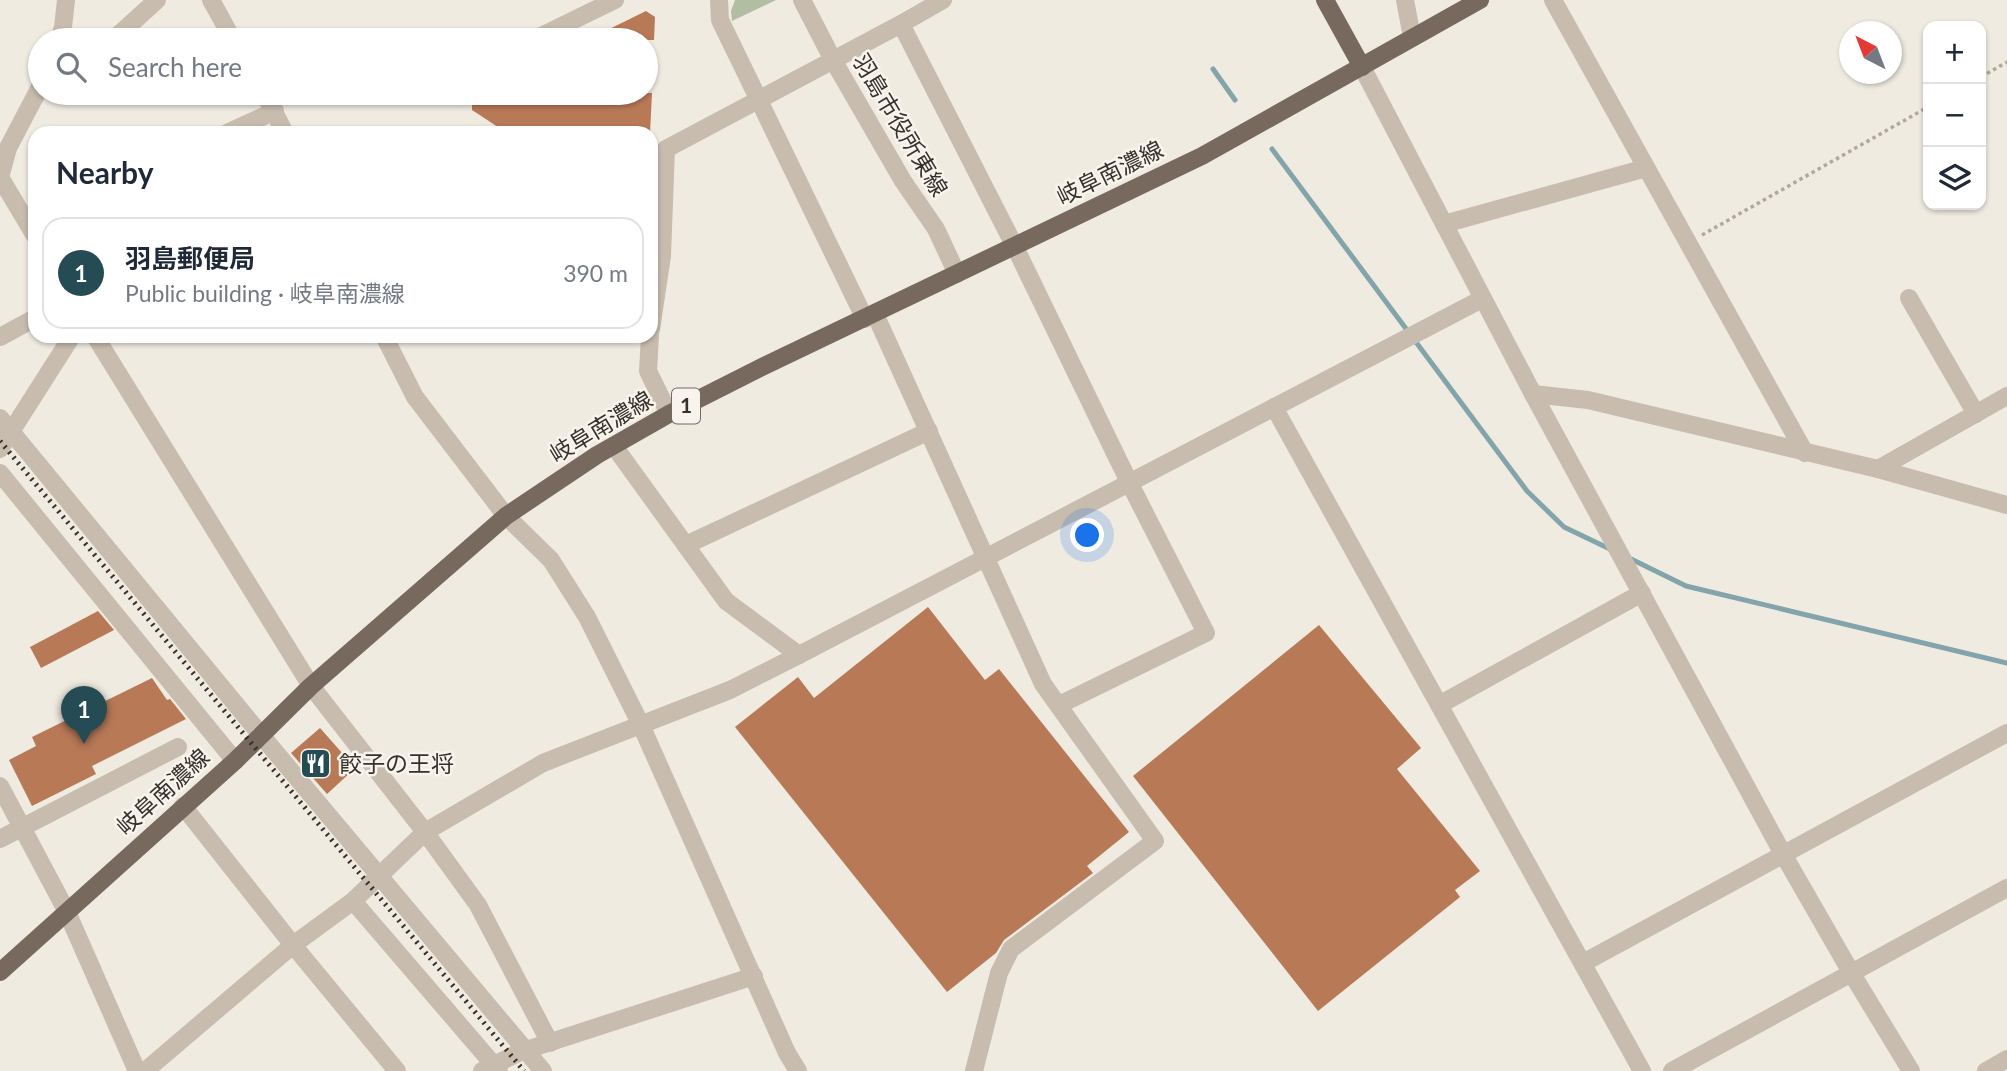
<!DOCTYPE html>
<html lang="en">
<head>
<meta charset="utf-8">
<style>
	body { margin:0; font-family:Lato,"Noto Sans JP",sans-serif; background:#f2f2f3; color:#1f2937 }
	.controls { position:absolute; right:21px; top:21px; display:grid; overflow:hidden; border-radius:14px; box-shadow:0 2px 5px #0004 }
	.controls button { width:63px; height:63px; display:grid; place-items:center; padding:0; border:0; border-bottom:2px solid #e0e1e3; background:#fff; color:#1f2937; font:35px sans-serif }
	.compass { position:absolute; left:1839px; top:21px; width:63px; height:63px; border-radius:50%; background:#fff; box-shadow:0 2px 5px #0004; rotate:318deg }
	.you { position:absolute; left:1088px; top:536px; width:24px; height:24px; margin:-18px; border:5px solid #fff; border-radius:50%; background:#1a73e8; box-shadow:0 0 0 10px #1a73e833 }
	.badge { display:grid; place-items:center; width:46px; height:46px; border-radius:50%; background:#254c54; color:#fff; font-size:23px; font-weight:700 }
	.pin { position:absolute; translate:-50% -58px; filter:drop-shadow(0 2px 4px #0008) }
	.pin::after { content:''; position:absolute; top:37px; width:24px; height:21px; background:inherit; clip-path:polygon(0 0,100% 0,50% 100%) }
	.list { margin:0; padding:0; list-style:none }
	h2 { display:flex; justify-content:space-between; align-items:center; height:91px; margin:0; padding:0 28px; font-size:30px }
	h2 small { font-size:23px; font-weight:400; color:#747a83 }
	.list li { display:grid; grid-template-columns:46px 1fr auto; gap:21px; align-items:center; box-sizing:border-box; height:112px; margin:0 14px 14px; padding:0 14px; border:2px solid #e0e1e3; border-radius:21px }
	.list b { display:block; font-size:26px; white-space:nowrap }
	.list p { margin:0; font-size:23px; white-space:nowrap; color:#747a83 }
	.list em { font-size:23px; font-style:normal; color:#747a83 }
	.icon { flex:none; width:38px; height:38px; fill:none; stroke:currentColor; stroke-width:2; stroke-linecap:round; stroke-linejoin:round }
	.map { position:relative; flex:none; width:2007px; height:1071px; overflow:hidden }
	.search { position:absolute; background:#fff; box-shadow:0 2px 5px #0004; left:28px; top:28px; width:630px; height:77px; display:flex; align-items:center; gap:18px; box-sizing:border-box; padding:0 24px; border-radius:38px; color:#747a83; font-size:26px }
	.panel { position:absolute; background:#fff; box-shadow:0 2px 5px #0004; left:28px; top:126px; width:630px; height:217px; border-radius:21px }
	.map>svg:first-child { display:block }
	.green { fill:#b2bea2 }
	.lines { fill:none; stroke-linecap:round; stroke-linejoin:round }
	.stream { stroke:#83a4aa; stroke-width:5 }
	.building { fill:#b87957 }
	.path { stroke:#b3a798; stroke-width:3.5; stroke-dasharray:3.5 3.5; stroke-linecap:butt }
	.minor { stroke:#c7bcae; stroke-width:18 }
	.major { stroke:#77695e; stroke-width:18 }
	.rail { stroke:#37302b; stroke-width:5; stroke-dasharray:2 5; stroke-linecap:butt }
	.labels { text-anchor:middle; stroke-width:5; stroke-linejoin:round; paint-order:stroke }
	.shield { fill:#f8f4ed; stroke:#716b65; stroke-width:2 }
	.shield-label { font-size:21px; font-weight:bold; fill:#37302b }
	.street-label { font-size:23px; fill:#37302b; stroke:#f8f4ed }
	.poi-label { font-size:23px; fill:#37302b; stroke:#f8f4ed; text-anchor:start }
</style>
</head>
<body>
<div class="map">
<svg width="2007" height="1071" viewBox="0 0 2007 1071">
	<rect width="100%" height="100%" fill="#f0ebe1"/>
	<!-- green -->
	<polygon class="green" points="735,0 776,0 732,21 731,11"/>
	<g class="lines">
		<!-- stream -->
		<g class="stream">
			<polyline points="1213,69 1235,100"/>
			<polyline points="1272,149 1527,491 1564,527 1612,550"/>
			<polyline points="1627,557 1686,586 2007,663"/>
		</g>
	</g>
	<!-- building -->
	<g class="building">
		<polygon points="646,11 655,17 654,40 587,40"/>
		<polygon points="483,93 652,93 650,133 507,133 472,110 472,98"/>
		<polygon points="928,607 985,680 999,669 1129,832 1087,866 1093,873 1004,940 996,953 947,992 735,727 798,677 814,698"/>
		<polygon points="98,611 114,630 41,668 30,647"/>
		<polygon points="1319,625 1421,748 1397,769 1480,871 1455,890 1460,897 1318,1011 1133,776"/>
		<polygon points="152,678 167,700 170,699 186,719 92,766 96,774 32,806 9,760 36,746 32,737"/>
		<polygon points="320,728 351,763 347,767 351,772 327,794 291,753"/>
	</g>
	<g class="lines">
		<!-- path -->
		<g class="path">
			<polyline points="1981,77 2007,62"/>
			<polyline points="1702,235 1928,107"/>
		</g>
		<!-- minor -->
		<g class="minor">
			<polyline points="211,0 233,40"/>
			<polyline points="719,0 720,20 865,319"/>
			<polyline points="802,0 833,60 903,181 936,229 957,274"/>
			<polyline points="1405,0 1412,37"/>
			<polyline points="1553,0 1805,453"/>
			<polyline points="901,24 943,0"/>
			<polyline points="59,40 63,27 66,0"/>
			<polyline points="113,40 157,0"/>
			<polyline points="533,40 615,0"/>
			<polyline points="1362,67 1533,394 1783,854 1852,974 1911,1071"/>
			<polyline points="264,93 285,133"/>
			<polyline points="227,133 275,111"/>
			<polyline points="0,177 35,236"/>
			<polyline points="0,178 8,148 40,87"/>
			<polyline points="1444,224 1646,168"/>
			<polyline points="1909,298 1976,414"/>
			<polyline points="875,314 1043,684 1155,841 1011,949 999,973 974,1071"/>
			<polyline points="651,329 662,256 666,149 901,24 1015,247 1129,482 1206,633 1059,705"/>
			<polyline points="95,336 311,686 425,832 543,763 730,690 799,655 1482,299"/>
			<polyline points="384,336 415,397 506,516 551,560 587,617 641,725 787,1053 798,1071"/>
			<polyline points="650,336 648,371 669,414"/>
			<polyline points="0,337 35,318"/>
			<polyline points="1533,394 1588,400 1878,469 2007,505"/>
			<polyline points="1274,407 1642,1071"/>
			<polyline points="0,418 261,735 543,1071"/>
			<polyline points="614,446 726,601 799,655"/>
			<polyline points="0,449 72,336"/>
			<polyline points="1878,469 2007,396"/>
			<polyline points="0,473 235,761"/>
			<polyline points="686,545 929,431"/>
			<polyline points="1439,705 1642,593"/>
			<polyline points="0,786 67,912 137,1071"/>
			<polyline points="183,806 293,945 397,1071"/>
			<polyline points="0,839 178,747"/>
			<polyline points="353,901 499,1071"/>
			<polyline points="1583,963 2007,733"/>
			<polyline points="145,1071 293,945 353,901 425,832 478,905 550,1043"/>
			<polyline points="482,1071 520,1052 754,976"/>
			<polyline points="1672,1071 2007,888"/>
			<polyline points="1986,1071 2007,1059"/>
		</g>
		<!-- major -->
		<g class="major">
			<polyline points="1325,0 1362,67"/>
			<polyline points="0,972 235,761 311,686 506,516 597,455 669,414 762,367 1202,156 1480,0"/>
		</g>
		<!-- rail -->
		<polyline class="rail" points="0,441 524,1071"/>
	</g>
	<!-- icons -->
	<defs>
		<symbol id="restaurant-square" viewBox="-11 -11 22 22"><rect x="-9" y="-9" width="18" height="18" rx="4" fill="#254c54" stroke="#f8f4ed"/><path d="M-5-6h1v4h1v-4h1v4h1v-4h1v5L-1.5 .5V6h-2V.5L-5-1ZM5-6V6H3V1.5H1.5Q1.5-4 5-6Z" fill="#fff"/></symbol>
	</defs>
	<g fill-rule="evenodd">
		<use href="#restaurant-square" x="298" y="746" width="35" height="35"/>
	</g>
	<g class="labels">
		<!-- shield labels -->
		<rect class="shield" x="672" y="388.5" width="28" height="35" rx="5"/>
		<g class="shield-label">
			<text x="686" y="413">1</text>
		</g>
		<!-- street labels -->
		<g class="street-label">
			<text transform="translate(900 125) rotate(59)" y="8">羽島市役所東線</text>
			<text transform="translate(1110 173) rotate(-26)" y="8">岐阜南濃線</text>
			<text transform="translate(601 427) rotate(-31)" y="8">岐阜南濃線</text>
			<text transform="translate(163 792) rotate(-42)" y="8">岐阜南濃線</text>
		</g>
		<!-- poi labels -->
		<g class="poi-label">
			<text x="339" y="772">餃子の王将</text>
		</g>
	</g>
</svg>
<div class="controls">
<button>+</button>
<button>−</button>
<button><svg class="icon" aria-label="layers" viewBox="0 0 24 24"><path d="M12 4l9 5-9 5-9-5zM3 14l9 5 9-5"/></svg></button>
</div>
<svg class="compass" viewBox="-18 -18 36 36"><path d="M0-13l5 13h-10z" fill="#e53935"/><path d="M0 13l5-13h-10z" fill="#747a83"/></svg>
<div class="you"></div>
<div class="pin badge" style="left:84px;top:744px">1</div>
<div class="search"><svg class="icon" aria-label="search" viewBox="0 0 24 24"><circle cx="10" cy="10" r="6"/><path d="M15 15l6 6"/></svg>Search here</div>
<section class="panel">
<h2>Nearby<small></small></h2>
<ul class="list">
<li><span class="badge">1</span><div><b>羽島郵便局</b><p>Public building · 岐阜南濃線</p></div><em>390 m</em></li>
</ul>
</section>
</div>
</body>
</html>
